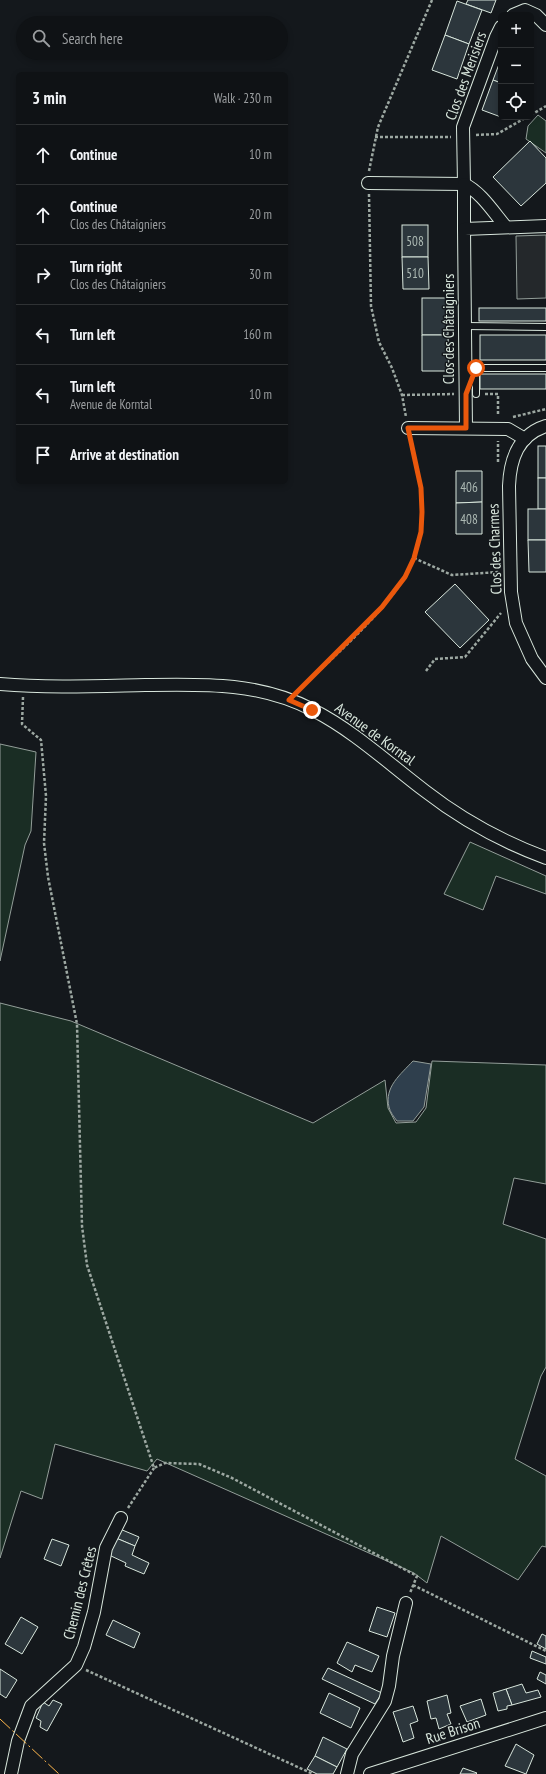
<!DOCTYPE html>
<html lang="en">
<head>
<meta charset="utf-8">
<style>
	body { margin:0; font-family:"PT Sans Narrow",sans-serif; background:#1d2022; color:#f1f3f6 }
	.controls { position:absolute; right:12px; top:12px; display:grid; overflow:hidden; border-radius:6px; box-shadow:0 2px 6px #0003 }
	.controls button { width:36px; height:36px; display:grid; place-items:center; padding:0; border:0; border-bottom:1px solid #2f3234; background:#0f1215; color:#f1f3f6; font:20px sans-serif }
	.stop { position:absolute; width:12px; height:12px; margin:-9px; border:3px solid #ea580c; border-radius:50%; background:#fff }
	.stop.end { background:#ea580c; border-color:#fff; box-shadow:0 1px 4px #0008 }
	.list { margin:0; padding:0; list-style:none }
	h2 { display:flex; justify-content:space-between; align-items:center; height:52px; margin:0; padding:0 16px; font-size:17px }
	h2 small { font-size:13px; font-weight:400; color:#9b9ea0 }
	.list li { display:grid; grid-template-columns:26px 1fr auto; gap:12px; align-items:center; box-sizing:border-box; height:60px; padding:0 16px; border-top:1px solid #2f3234 }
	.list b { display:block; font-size:15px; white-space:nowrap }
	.list p { margin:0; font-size:13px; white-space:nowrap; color:#9b9ea0 }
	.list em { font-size:13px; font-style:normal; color:#9b9ea0 }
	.icon { flex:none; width:22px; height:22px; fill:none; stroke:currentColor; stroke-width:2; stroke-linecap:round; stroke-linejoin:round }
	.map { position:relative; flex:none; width:546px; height:1774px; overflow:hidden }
	.search { position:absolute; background:#0f1215; box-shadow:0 2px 6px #0003; left:16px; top:16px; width:272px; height:44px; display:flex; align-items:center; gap:10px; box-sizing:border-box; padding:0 14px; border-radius:22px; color:#9b9ea0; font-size:15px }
	.panel { position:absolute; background:#0f1215; box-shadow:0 2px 6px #0003; left:16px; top:72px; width:272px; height:412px; border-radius:6px }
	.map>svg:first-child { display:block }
	.green { fill:#1a2d24; stroke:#939e99 }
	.parking { fill:#24282b; stroke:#939e99 }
	.water { fill:#2f3f4d; stroke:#939e99 }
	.building { fill:#2c363c; stroke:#d8e6dc }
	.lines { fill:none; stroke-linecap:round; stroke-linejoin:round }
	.service-casing { stroke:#d8e6dc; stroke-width:8 }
	.minor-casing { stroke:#d8e6dc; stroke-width:14 }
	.path { stroke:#9da8a2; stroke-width:2.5; stroke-dasharray:3 2; stroke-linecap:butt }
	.service { stroke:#14181c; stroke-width:6 }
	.minor { stroke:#14181c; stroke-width:12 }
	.power { stroke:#ffb74d; stroke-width:1; stroke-dasharray:14 3 2 3; stroke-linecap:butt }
	.route { stroke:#ea580c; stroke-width:5 }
	.labels { text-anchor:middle; stroke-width:3; stroke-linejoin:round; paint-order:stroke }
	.number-label { font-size:13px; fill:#adbab4 }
	.street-label { font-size:15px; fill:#d8e6dc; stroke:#14181c }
</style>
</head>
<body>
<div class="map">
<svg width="546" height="1774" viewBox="0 0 546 1774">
	<rect width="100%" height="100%" fill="#14181c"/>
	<!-- green -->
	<g class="green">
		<polygon points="538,115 546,121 546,153 526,139 528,126"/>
		<polygon points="0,744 36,752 31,831 25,845 0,961"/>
		<polygon points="470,842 546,876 546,894 496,876 483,910 444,894"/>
		<polygon points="0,1003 71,1021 313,1123 385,1080 388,1108 396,1123 416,1122 426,1108 432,1061 546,1065 546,1184 514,1178 503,1224 546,1239 546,1367 541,1376 515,1459 546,1476 546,1547 542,1546 518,1580 441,1536 427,1583 414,1573 157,1459 147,1471 55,1444 42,1499 21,1491 0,1558"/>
	</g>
	<!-- parking -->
	<polygon class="parking" points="546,235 546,298 517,299 516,236"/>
	<!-- water -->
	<path class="water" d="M413,1061L431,1064L424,1107L413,1121H397C394,1117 390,1112 389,1107C384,1087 401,1074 413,1061Z"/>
	<!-- building -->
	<g class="building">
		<polygon points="468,0 496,0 491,13 466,4"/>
		<polygon points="457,1 482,10 469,44 445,35"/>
		<polygon points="445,35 469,44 457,79 432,70"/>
		<polygon points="501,59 501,83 493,80"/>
		<polygon points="493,80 501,83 501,117 482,110"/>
		<polygon points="530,141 546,158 546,183 521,206 493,177"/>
		<rect x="402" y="225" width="26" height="32"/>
		<polygon points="402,257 428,257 429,289 403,289"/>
		<rect x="422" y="298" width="26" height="37"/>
		<rect x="479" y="308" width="67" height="13"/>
		<polygon points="422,335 448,335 449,371 422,371"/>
		<rect x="480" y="335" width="66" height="25"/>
		<rect x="480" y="374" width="66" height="15"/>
		<rect x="538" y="446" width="8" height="32"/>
		<polygon points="456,471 482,471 482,502 456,503"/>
		<rect x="538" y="478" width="8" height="31"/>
		<polygon points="482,502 482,534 456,534 456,503"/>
		<rect x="528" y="509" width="18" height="31"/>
		<polygon points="528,540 546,540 546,572 529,572"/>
		<polygon points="455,584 489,620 460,648 425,612"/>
		<polygon points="120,1529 139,1537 135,1546 116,1538"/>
		<polygon points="116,1538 135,1546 132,1555 149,1563 144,1574 125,1566 126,1563 109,1555"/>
		<polygon points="52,1539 69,1545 61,1566 44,1559"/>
		<polygon points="377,1607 395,1613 387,1637 369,1631"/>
		<polygon points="21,1617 38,1627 22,1654 5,1644"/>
		<polygon points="113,1620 140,1633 134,1648 106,1635"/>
		<polygon points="542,1634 546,1636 546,1649 537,1644"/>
		<polygon points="347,1642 379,1656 372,1672 355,1665 352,1672 337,1663"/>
		<polygon points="532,1651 546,1657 546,1664 530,1658"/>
		<polygon points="328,1668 382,1693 375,1704 322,1679"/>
		<polygon points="0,1669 17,1680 6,1698 0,1694"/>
		<polygon points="540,1672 546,1675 546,1684 537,1679"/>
		<polygon points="522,1684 526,1693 538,1690 541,1697 512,1705 506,1689"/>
		<polygon points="506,1689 512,1705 507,1706 507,1709 498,1711 493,1693"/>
		<polygon points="329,1693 360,1708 351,1728 320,1713"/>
		<polygon points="447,1695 451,1713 447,1714 451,1724 439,1729 436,1718 431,1719 427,1701"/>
		<polygon points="481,1699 486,1715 467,1722 460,1706"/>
		<polygon points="53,1700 62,1704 47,1731 40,1727 41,1721 36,1718 43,1702 49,1706"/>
		<polygon points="413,1706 418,1721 410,1724 414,1738 403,1742 393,1712"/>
		<polygon points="323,1737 347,1749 337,1767 315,1756"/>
		<polygon points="516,1744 534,1755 526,1774 505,1766"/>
		<polygon points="315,1756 337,1767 333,1774 317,1774 307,1769"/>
		<polygon points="463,1768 477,1773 476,1774 460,1774"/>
	</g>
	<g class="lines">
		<defs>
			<g id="service">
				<polyline points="465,326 546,327"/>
				<polyline points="469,387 476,368 546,368"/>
				<polyline points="476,394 476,373"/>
			</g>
			<g id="minor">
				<polyline points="513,15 525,10 536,15 546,25"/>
				<polyline points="368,183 464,184 463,127 496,37 501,27"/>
				<path d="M464,229V184C481,192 494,213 506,227"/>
				<path d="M546,426C518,435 510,459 509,486L511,592L516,623L532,659L546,678"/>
				<polyline points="408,428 508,429 525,439"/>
				<polyline points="466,428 464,229 546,226"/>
				<path d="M0,684C48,688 97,686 145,685C204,684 259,682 313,710C354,731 388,763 425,791C461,819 503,842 546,858"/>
				<polyline points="11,1774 18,1741 31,1706 76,1665 84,1647 94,1612 106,1548 121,1518"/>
				<polyline points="347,1774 352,1754 385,1701 389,1686 393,1656 406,1603"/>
				<polyline points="370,1774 546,1718"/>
			</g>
		</defs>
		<!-- service casing -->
		<use href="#service" class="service-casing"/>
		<!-- minor casing -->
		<use href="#minor" class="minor-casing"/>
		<!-- path -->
		<g class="path">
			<polyline points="531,115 546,106"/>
			<polyline points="476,135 497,134 527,117"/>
			<polyline points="375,137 451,137"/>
			<polyline points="369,171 378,127 432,0"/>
			<polyline points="369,194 371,306 379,342 392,368 402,395 406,417"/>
			<polyline points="485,394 498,394 498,416"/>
			<polyline points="402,395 454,394"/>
			<polyline points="513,417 546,409"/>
			<polyline points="498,462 498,441"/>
			<polyline points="414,558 452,575 499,572"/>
			<polyline points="426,671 435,659 465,657 501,613"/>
			<path d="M299,690C333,657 380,617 405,577C416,558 423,533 422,511C422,486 416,463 410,439"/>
			<polyline points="23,697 22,724 41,740 46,796 44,843 48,877 77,1024 82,1226 87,1265 154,1468 165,1463 199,1464 232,1478 417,1576 410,1593"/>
			<polyline points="128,1508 154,1468"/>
			<polyline points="413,1585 546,1651"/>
			<polyline points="86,1670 313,1774"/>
		</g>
		<!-- service -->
		<use href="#service" class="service"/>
		<!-- minor -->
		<use href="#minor" class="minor"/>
		<!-- power -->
		<polyline class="power" points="0,1719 59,1774"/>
	</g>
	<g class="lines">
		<!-- route -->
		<polyline class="route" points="312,710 289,700 382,607 405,577 414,558 421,532 422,512 421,488 408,428 466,428 466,394 476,368"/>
	</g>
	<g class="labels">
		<!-- number labels -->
		<g class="number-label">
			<text x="415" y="246">508</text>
			<text x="415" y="278">510</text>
			<text x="469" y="492">406</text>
			<text x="469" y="524">408</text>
		</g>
		<!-- street labels -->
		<g class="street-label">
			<text transform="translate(466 76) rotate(-70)" y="5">Clos des Merisiers</text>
			<text transform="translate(449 329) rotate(-90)" y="5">Clos des Châtaigniers</text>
			<text transform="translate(495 549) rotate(-92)" y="5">Clos des Charmes</text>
			<text transform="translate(375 734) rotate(36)" y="5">Avenue de Korntal</text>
			<text transform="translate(80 1593) rotate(-76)" y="5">Chemin des Crêtes</text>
			<text transform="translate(453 1731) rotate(-18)" y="5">Rue Brison</text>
		</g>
	</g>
</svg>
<div class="controls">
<button>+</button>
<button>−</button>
<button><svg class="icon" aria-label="locate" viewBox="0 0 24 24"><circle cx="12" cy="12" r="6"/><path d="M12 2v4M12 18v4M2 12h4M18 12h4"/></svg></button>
</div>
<div class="stop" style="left:476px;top:368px"></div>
<div class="stop end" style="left:312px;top:710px"></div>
<div class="search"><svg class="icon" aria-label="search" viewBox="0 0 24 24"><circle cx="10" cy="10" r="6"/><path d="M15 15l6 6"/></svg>Search here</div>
<section class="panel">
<h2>3 min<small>Walk · 230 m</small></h2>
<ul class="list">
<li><svg class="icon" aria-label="ahead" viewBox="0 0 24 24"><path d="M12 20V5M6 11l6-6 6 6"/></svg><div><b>Continue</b></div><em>10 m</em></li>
<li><svg class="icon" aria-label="ahead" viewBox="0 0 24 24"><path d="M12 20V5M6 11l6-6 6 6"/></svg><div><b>Continue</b><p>Clos des Châtaigniers</p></div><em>20 m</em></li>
<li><svg class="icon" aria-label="right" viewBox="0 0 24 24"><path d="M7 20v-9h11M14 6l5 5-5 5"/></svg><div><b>Turn right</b><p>Clos des Châtaigniers</p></div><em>30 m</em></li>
<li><svg class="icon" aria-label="left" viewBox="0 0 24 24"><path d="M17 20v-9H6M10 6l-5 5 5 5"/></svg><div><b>Turn left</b></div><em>160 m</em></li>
<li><svg class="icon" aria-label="left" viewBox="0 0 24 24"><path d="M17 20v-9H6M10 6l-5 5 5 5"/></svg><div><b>Turn left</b><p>Avenue de Korntal</p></div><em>10 m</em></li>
<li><svg class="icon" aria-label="arrive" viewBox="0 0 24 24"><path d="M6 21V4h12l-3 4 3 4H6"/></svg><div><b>Arrive at destination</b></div></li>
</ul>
</section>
</div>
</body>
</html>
